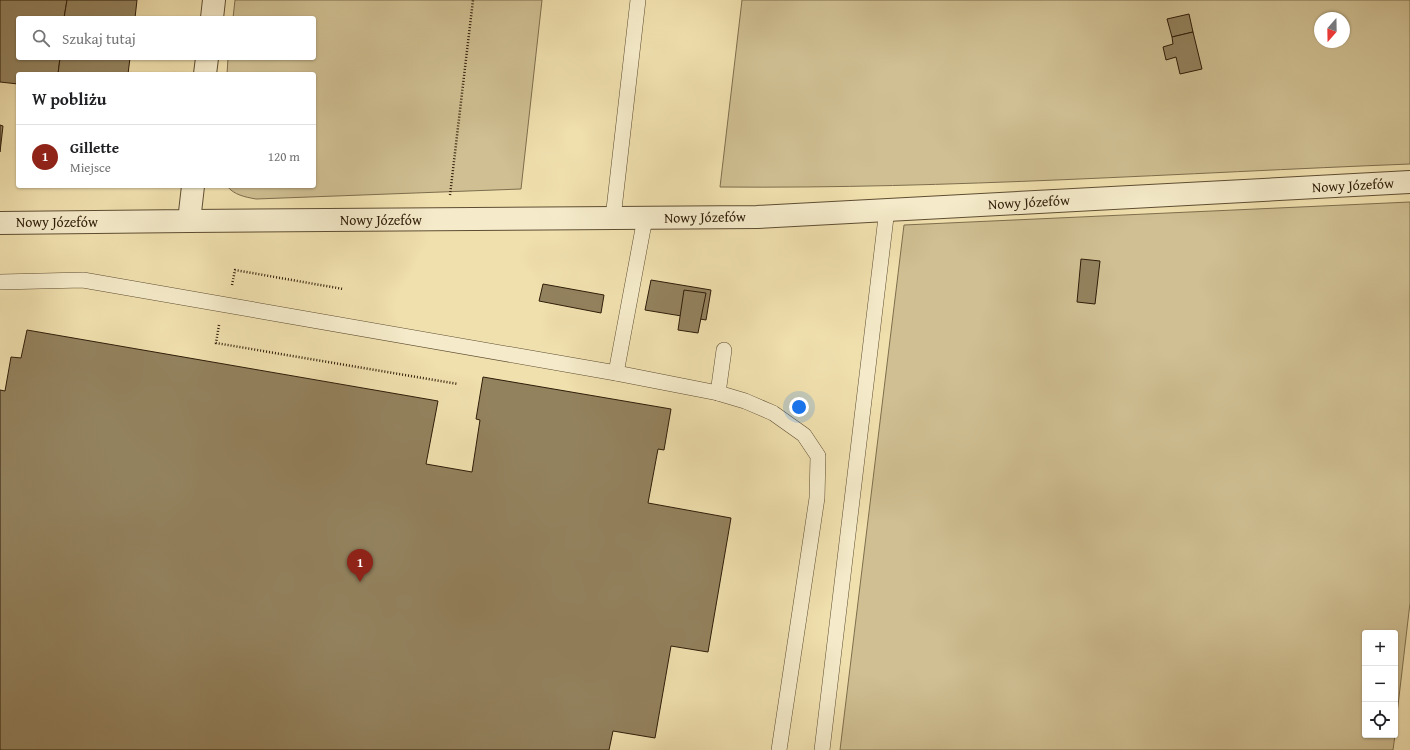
<!DOCTYPE html>
<html lang="pl">
<head>
<meta charset="utf-8">
<style>
	body { margin:0; font-family:"Gentium Book Plus",serif; background:#f6f6f6; color:#202124 }
	.controls { position:absolute; right:12px; bottom:12px; display:grid; overflow:hidden; border-radius:4px; box-shadow:0 1px 3px #0004 }
	.controls button { width:36px; height:36px; display:grid; place-items:center; padding:0; border:0; border-bottom:1px solid #e0e0e0; background:#fff; color:#202124; font:20px sans-serif }
	.compass { position:absolute; left:1314px; top:12px; width:36px; height:36px; border-radius:50%; background:#fff; box-shadow:0 1px 3px #0004; rotate:200deg }
	.you { position:absolute; left:799px; top:407px; width:14px; height:14px; margin:-10px; border:3px solid #fff; border-radius:50%; background:#1a73e8; box-shadow:0 0 0 6px #1a73e833 }
	.badge { display:grid; place-items:center; width:26px; height:26px; border-radius:50%; background:#8f2418; color:#fff; font-size:13px; font-weight:700 }
	.pin { position:absolute; translate:-50% -33px; filter:drop-shadow(0 1px 2px #0008) }
	.pin::after { content:''; position:absolute; top:21px; width:14px; height:12px; background:inherit; clip-path:polygon(0 0,100% 0,50% 100%) }
	.list { margin:0; padding:0; list-style:none }
	h2 { display:flex; justify-content:space-between; align-items:center; height:52px; margin:0; padding:0 16px; font-size:17px }
	h2 small { font-size:13px; font-weight:400; color:#757577 }
	.list li { display:grid; grid-template-columns:26px 1fr auto; gap:12px; align-items:center; box-sizing:border-box; height:64px; padding:0 16px; border-top:1px solid #e0e0e0 }
	.list b { display:block; font-size:15px; white-space:nowrap }
	.list p { margin:0; font-size:13px; white-space:nowrap; color:#757577 }
	.list em { font-size:13px; font-style:normal; color:#757577 }
	.icon { flex:none; width:22px; height:22px; fill:none; stroke:currentColor; stroke-width:2; stroke-linecap:round; stroke-linejoin:round }
	.map { position:relative; flex:none; width:1410px; height:750px; overflow:hidden }
	.search { position:absolute; background:#fff; box-shadow:0 1px 3px #0004; left:16px; top:16px; width:300px; height:44px; display:flex; align-items:center; gap:10px; box-sizing:border-box; padding:0 14px; border-radius:4px; color:#757577; font-size:15px }
	.panel { position:absolute; background:#fff; box-shadow:0 1px 3px #0004; left:16px; top:72px; width:300px; height:116px; border-radius:4px }
	.map>svg:first-child { display:block }
	.green { fill:#cfbf92; stroke:#7e6e4d; fill-rule:evenodd }
	.building { fill:#93825e; stroke:#2e1c08 }
	.lines { fill:none; stroke-linecap:round; stroke-linejoin:round }
	.service-casing { stroke:#5e4d32; stroke-width:16 }
	.minor-casing { stroke:#5e4d32; stroke-width:24 }
	.tertiary-casing { stroke:#5e4d32; stroke-width:24 }
	.path { stroke:#2e1c08; stroke-width:2.5; stroke-dasharray:1 2; stroke-linecap:butt }
	.service { stroke:#f5ebca; stroke-width:15 }
	.minor { stroke:#f5ebca; stroke-width:22 }
	.tertiary { stroke:#f5ebca; stroke-width:22 }
	.labels { text-anchor:middle; stroke-width:3; stroke-linejoin:round; paint-order:stroke }
	.street-label { font-size:14px; fill:#2e1c08; stroke:#f5ebca }
</style>
</head>
<body>
<div class="map">
<svg width="1410" height="750" viewBox="0 0 1410 750">
	<rect width="100%" height="100%" fill="#f0e0ae"/>
	<filter id="stains"><feTurbulence type="fractalNoise" baseFrequency=".005" numOctaves="4"/><feColorMatrix values="0 0 0 0 .2 0 0 0 0 .09 0 0 0 0 .02 0 0 0 .5 -.17"/></filter>
	<radialGradient id="worn" r=".72"><stop offset=".6" stop-color="#630" stop-opacity="0"/><stop offset="1" stop-color="#630" stop-opacity=".3"/></radialGradient>
	<!-- green -->
	<g class="green">
		<path d="M235,0H542L521,189L256,199C245,197 234,195 227,186H314V74H227L228,58H314V18H233Z"/>
		<path d="M742,0H1410V164C1180,173 950,189 720,187ZM1320,18H1344V42H1320Z"/>
		<polygon points="1410,202 1410,603 1395,731 1395,633 1365,633 1365,735 1395,735 1393,750 840,750 904,225"/>
	</g>
	<!-- building -->
	<g class="building">
		<polygon points="0,0 67,0 64,18 18,18 18,58 60,58 58,74 18,74 18,84 0,82"/>
		<polygon points="67,0 137,0 135,18 64,18"/>
		<polygon points="1189,14 1193,32 1172,37 1167,19"/>
		<polygon points="1193,32 1202,69 1180,74 1176,57 1166,60 1163,47 1173,44 1172,37"/>
		<polygon points="60,58 130,58 128,74 58,74"/>
		<polygon points="0,125 3,126 0,152"/>
		<polygon points="1081,259 1100,261 1095,304 1077,302"/>
		<polygon points="651,280 711,290 706,320 645,310"/>
		<polygon points="543,284 604,295 601,313 539,301"/>
		<polygon points="684,290 706,293 698,333 678,330"/>
		<polygon points="27,330 438,401 426,464 472,472 480,420 476,419 483,377 671,409 664,450 658,449 648,503 731,518 708,652 671,646 655,738 613,731 609,750 0,750 0,390 5,391 11,357 21,358"/>
	</g>
	<g class="lines">
		<defs>
			<g id="service">
				<polyline points="613,218 638,0"/>
				<polyline points="0,282 83,280 616,373 718,393 745,401 773,413 804,435 818,456 817,498 779,750"/>
				<polyline points="616,373 645,218"/>
				<polyline points="718,393 724,350"/>
				<polyline points="822,750 887,209"/>
			</g>
			<polyline id="minor" points="189,221 757,217 1410,182"/>
			<g id="tertiary">
				<polyline points="212,18 214,0"/>
				<polyline points="205,74 207,58"/>
				<polyline points="0,223 189,221 193,186"/>
			</g>
		</defs>
		<!-- service casing -->
		<use href="#service" class="service-casing"/>
		<!-- minor casing -->
		<use href="#minor" class="minor-casing"/>
		<!-- tertiary casing -->
		<use href="#tertiary" class="tertiary-casing"/>
		<!-- path -->
		<g class="path">
			<polyline points="450,195 473,0"/>
			<polyline points="232,285 235,270 343,289"/>
			<polyline points="219,325 216,343 458,384"/>
		</g>
		<!-- service -->
		<use href="#service" class="service"/>
		<!-- minor -->
		<use href="#minor" class="minor"/>
		<!-- tertiary -->
		<use href="#tertiary" class="tertiary"/>
	</g>
	<g class="labels">
		<!-- street labels -->
		<g class="street-label">
			<text transform="translate(1353 185) rotate(-3)" y="5">Nowy Józefów</text>
			<text transform="translate(1029 202) rotate(-3)" y="5">Nowy Józefów</text>
			<text transform="translate(705 217) rotate(-1)" y="5">Nowy Józefów</text>
			<text x="381" y="225">Nowy Józefów</text>
			<text x="57" y="227">Nowy Józefów</text>
		</g>
	</g>
	<rect width="100%" height="100%" filter="url(#stains)"/>
	<rect width="100%" height="100%" fill="url(#worn)"/>
</svg>
<div class="controls">
<button>+</button>
<button>−</button>
<button><svg class="icon" aria-label="locate" viewBox="0 0 24 24"><circle cx="12" cy="12" r="6"/><path d="M12 2v4M12 18v4M2 12h4M18 12h4"/></svg></button>
</div>
<svg class="compass" viewBox="-18 -18 36 36"><path d="M0-13l5 13h-10z" fill="#e53935"/><path d="M0 13l5-13h-10z" fill="#757577"/></svg>
<div class="you"></div>
<div class="pin badge" style="left:360px;top:582px">1</div>
<div class="search"><svg class="icon" aria-label="search" viewBox="0 0 24 24"><circle cx="10" cy="10" r="6"/><path d="M15 15l6 6"/></svg>Szukaj tutaj</div>
<section class="panel">
<h2>W pobliżu<small></small></h2>
<ul class="list">
<li><span class="badge">1</span><div><b>Gillette</b><p>Miejsce</p></div><em>120 m</em></li>
</ul>
</section>
</div>
</body>
</html>
